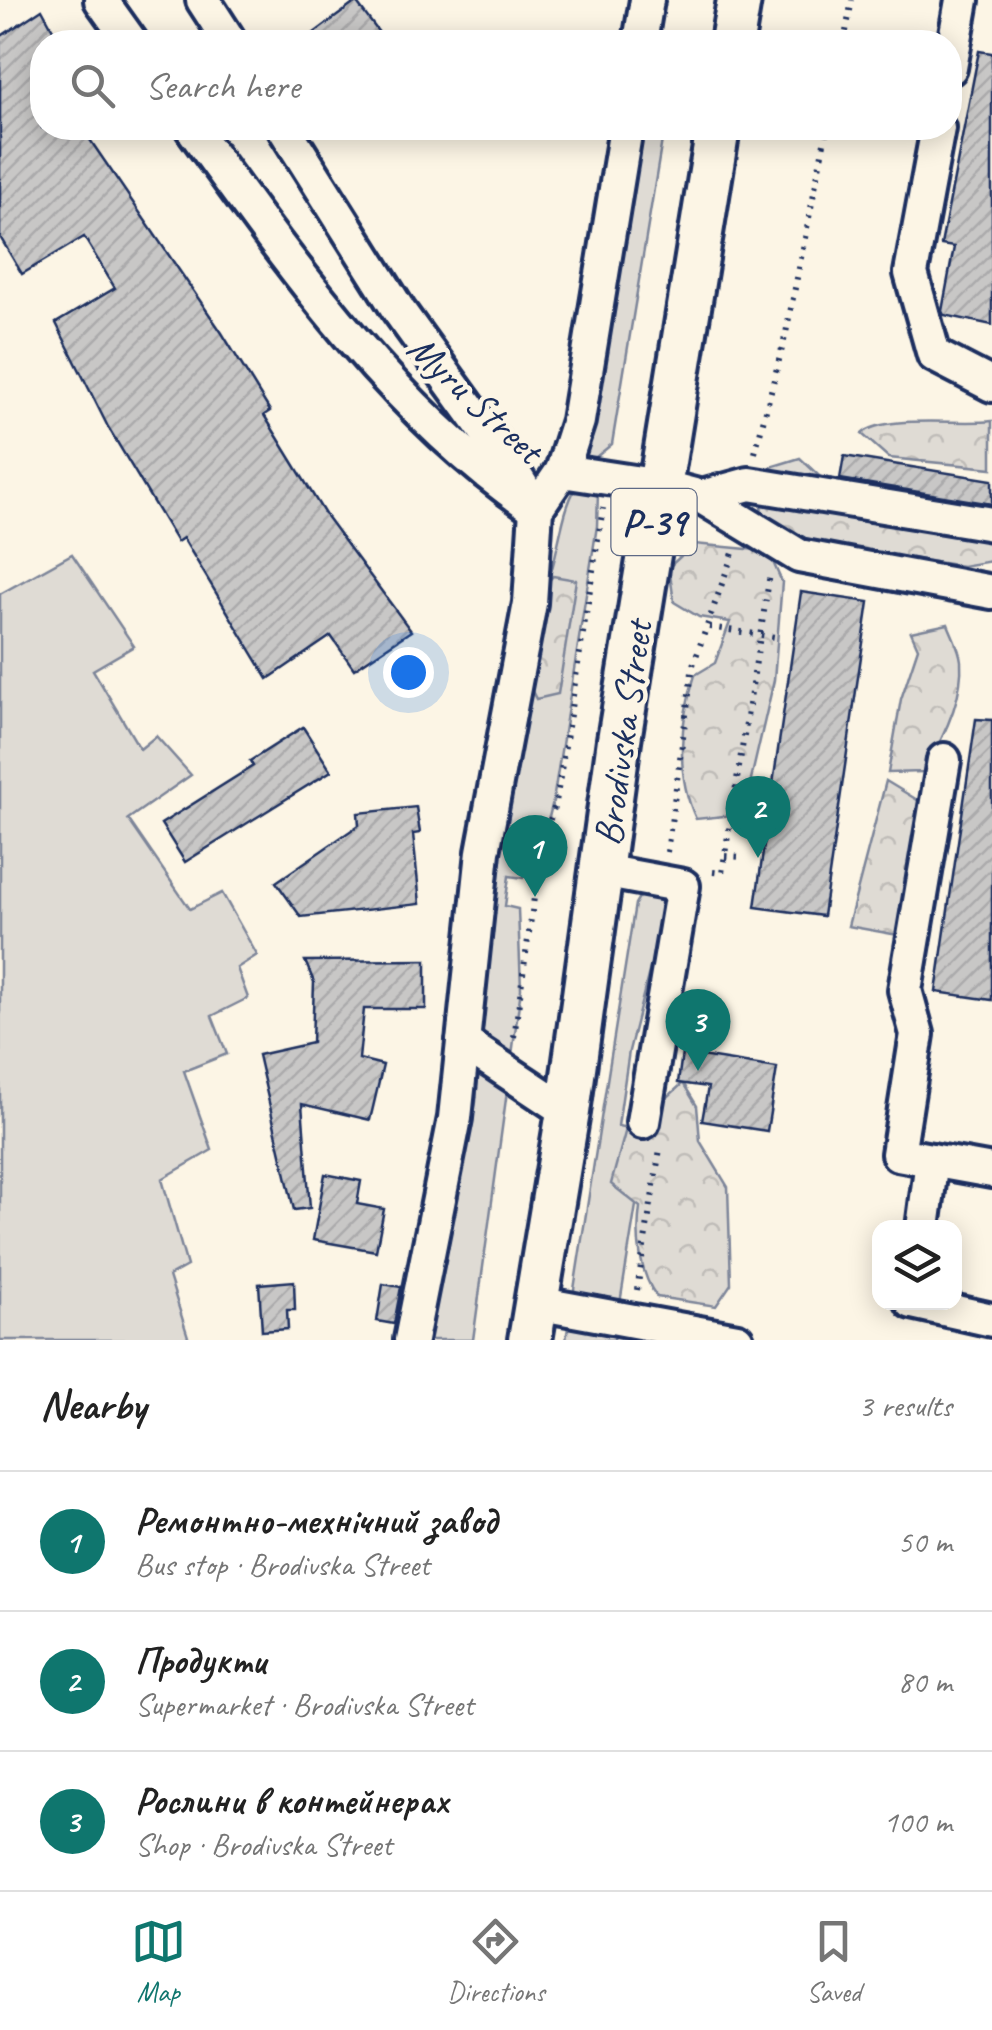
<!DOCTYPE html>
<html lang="en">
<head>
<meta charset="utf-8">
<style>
	body { margin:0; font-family:Caveat,sans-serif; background:#f2f2f2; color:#222 }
	.controls { position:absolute; right:30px; bottom:30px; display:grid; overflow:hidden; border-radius:20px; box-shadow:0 5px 25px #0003 }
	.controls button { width:90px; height:90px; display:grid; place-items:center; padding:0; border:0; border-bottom:2px solid #e0e0e0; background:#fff; color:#222; font:50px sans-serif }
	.you { position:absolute; left:408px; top:672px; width:35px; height:35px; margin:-25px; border:8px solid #fff; border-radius:50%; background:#1a73e8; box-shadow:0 0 0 15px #1a73e833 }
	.badge { display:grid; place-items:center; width:65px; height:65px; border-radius:50%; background:#0f766e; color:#fff; font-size:32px; font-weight:700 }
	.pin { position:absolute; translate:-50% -82px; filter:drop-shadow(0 2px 5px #0008) }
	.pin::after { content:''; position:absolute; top:52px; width:35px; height:30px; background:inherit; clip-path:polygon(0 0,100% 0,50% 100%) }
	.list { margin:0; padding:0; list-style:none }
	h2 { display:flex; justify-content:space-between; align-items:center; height:130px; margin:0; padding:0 40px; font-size:42px }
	h2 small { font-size:32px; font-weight:400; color:#767676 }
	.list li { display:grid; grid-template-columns:65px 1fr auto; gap:30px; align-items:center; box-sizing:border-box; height:140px; padding:0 40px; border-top:2px solid #e0e0e0 }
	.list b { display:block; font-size:38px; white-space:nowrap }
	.list p { margin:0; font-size:32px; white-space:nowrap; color:#767676 }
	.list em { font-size:32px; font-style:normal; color:#767676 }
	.icon { flex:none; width:55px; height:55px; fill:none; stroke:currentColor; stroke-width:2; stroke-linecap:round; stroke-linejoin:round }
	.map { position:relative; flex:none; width:992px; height:1340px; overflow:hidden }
	.search { position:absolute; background:#fff; box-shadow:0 5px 25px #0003; left:30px; right:30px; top:30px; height:110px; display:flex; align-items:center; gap:25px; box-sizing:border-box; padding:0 35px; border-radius:40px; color:#767676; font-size:38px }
	.sheet { height:550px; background:#fff }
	nav { display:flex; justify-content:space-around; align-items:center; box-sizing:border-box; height:140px; border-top:2px solid #e0e0e0; background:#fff; font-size:28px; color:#767676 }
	nav a { display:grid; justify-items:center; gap:5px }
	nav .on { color:#0f766e }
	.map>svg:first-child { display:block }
	.green { fill:#dfdbd4; stroke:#7d8599; stroke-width:2.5 }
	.forest { fill:url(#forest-crowns); stroke:#7d8599; stroke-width:2.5 }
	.building { fill:url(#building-hatch); stroke:#1b2f5e; stroke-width:2.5 }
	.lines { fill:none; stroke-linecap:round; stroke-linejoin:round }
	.minor-casing { stroke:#1b2f5e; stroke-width:40 }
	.major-casing { stroke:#1b2f5e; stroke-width:50 }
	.path { stroke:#1b2f5e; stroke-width:6; stroke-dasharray:2.5 8; stroke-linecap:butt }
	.minor { stroke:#fcf5e5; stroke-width:32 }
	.major { stroke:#fcf5e5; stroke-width:42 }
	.labels { text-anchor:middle; stroke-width:9; stroke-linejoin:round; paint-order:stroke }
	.shield { fill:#fcf5e5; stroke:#5e6a86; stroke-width:2.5 }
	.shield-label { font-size:38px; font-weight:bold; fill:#1b2f5e }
	.street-label { font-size:40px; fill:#1b2f5e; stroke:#fcf5e5 }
</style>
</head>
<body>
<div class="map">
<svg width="992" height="1340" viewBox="0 0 992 1340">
	<defs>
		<pattern id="forest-crowns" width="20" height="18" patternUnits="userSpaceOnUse" patternTransform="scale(2.5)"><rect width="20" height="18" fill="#dfdbd4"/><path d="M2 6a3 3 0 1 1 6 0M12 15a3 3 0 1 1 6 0" fill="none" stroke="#bfbcb8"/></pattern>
		<pattern id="building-hatch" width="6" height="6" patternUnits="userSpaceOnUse" patternTransform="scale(2.5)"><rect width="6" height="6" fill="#c8c7c6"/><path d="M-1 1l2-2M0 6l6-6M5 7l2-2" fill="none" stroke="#ababac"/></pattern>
	</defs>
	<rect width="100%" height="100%" fill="#fcf5e5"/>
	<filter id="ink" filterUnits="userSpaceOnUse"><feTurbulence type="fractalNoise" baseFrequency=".01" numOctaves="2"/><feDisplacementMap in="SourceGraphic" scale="20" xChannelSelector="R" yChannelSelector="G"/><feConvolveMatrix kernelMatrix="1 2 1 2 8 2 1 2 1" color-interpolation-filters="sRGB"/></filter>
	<g filter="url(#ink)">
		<!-- green -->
		<g class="green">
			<polygon points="638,128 664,128 612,444 596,457 579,461"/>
			<path d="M581,482L598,492L597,526L553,801L542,846L523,878L509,876L505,906L518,909L521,989L473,1340H426L476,1102L493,879L549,578C559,552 563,498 581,482Z"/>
			<polygon points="72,554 134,646 93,670 140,749 156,736 191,775 128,819 190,909 222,893 257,955 237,968 248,998 212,1016 227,1054 184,1071 212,1150 162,1179 187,1266 169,1276 189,1340 0,1340 0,594"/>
			<polygon points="666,882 667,930 650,968 629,1051 618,1126 648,1132 614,1340 566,1340 635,904 642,892"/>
		</g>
		<!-- forest -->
		<g class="forest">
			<path d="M992,421V468L889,458L862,434C883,414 959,425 992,421Z"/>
			<polygon points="800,458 834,490 992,516 992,561 962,566 813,543 763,515 759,497 764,469"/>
			<path d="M694,544L768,551L782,582L774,680L743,814L696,819C675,775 680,720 695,675L715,663L730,622L699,617L674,602L669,567Z"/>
			<polygon points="553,576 576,580 558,694 536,699 526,679 542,589"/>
			<path d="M948,624C952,635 960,649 961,661C964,699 942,741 923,772L888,773L901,699L918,648L911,632Z"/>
			<polygon points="886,781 924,804 898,935 848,926"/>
			<path d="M683,1083L697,1106L700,1141L728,1187L731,1284L716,1306L657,1297C639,1273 636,1236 640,1207L611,1184L626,1129L648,1128L658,1106Z"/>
		</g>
		<!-- building -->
		<g class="building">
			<polygon points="356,2 386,42 302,42"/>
			<polygon points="42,9 60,42 42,42 42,128 82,128 222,333 270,411 264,415 326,516 411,631 354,669 331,636 268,679 183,538 177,542 108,427 56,323 115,288 84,237 22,274 0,237 0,37"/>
			<polygon points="979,51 992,53 992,325 944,315 942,311 954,247 941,245"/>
			<polygon points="844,456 992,480 992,504 840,479"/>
			<polygon points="801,592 869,602 823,916 755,907"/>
			<polygon points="976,719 992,720 992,1000 936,992"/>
			<polygon points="303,727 331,771 185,862 161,824 253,766 250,761"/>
			<polygon points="416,807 420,833 413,834 420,904 301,917 276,882 359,825 358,813"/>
			<polygon points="426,960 426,1009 364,1009 359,1059 383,1065 370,1120 302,1104 310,1208 294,1210 258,1055 312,1043 314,982 305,961"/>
			<polygon points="682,1053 777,1068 767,1131 702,1121 708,1087 678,1083"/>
			<polygon points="325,1174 361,1181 357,1204 384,1209 376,1251 313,1240"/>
			<polygon points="294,1281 295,1310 287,1310 288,1329 262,1331 259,1284"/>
			<polygon points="383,1284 401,1287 394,1324 377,1321"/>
		</g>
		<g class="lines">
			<defs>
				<g id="minor">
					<polyline points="101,0 131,42"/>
					<polyline points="203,0 230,42"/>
					<polyline points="640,42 647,0"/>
					<polyline points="950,68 962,0"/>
					<path d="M192,128C290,264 396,415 536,509"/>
					<polyline points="284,128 399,311 503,455 531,501"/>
					<polyline points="938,128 911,273 934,355 992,385"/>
					<polyline points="562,471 660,486 702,497 799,556 992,592"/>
					<polyline points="702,497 749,484 992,524"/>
					<polyline points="944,760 905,990 917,1034 898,1154 992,1171"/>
					<polyline points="602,871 683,886 643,1122"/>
					<polyline points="463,1042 568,1112"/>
					<polyline points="923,1228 932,1160"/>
					<polyline points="912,1302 992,1320"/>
					<polyline points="536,1303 737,1340"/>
					<polyline points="411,1340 455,1118 483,852 530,603 536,509 562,471 578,421 626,128"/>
				</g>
				<g id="major">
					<polyline points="732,42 739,0"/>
					<polyline points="530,1340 568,1112 619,740 718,128"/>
				</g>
			</defs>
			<!-- minor casing -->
			<use href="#minor" class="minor-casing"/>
			<!-- major casing -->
			<use href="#major" class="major-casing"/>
			<!-- path -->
			<g class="path">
				<polyline points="844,42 852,0"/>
				<polyline points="755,453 786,333 827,128"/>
				<polyline points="709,627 775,637"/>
				<polyline points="667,852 693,665 733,553"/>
				<polyline points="725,856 742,857"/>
				<polyline points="713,872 722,873 770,574"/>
				<polyline points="514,1037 542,842 556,802 603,508"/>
				<polyline points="637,1290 660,1149"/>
			</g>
			<!-- minor -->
			<use href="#minor" class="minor"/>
			<!-- major -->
			<use href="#major" class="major"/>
		</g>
	</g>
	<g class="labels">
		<!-- shield labels -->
		<rect class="shield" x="611.5" y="489" width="85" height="66" rx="8"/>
		<g class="shield-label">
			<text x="654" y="535">Р-39</text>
		</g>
		<!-- street labels -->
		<g class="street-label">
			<text transform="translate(476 398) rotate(43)" y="14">Myru Street</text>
			<text transform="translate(622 733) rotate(-82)" y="14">Brodivska Street</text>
		</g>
	</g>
</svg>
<div class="controls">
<button><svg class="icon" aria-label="layers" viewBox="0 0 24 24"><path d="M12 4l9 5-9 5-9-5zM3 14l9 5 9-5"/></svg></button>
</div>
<div class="you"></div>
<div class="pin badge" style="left:535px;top:897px">1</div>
<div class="pin badge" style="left:758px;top:858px">2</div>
<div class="pin badge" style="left:698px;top:1071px">3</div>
<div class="search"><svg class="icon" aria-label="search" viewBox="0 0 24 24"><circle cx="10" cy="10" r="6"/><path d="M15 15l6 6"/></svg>Search here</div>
</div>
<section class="sheet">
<h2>Nearby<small>3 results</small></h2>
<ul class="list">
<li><span class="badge">1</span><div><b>Ремонтно-мехнічний завод</b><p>Bus stop · Brodivska Street</p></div><em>50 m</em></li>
<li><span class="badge">2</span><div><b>Продукти</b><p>Supermarket · Brodivska Street</p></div><em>80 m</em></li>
<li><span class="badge">3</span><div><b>Рослини в контейнерах</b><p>Shop · Brodivska Street</p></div><em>100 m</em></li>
</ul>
</section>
<nav>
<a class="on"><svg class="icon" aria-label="map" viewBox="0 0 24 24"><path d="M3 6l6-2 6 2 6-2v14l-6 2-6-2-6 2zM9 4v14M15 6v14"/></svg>Map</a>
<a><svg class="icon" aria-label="directions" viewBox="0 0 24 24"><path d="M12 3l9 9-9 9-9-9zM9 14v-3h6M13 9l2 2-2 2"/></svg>Directions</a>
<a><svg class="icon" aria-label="saved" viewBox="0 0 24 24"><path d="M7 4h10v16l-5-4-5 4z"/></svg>Saved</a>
</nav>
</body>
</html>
